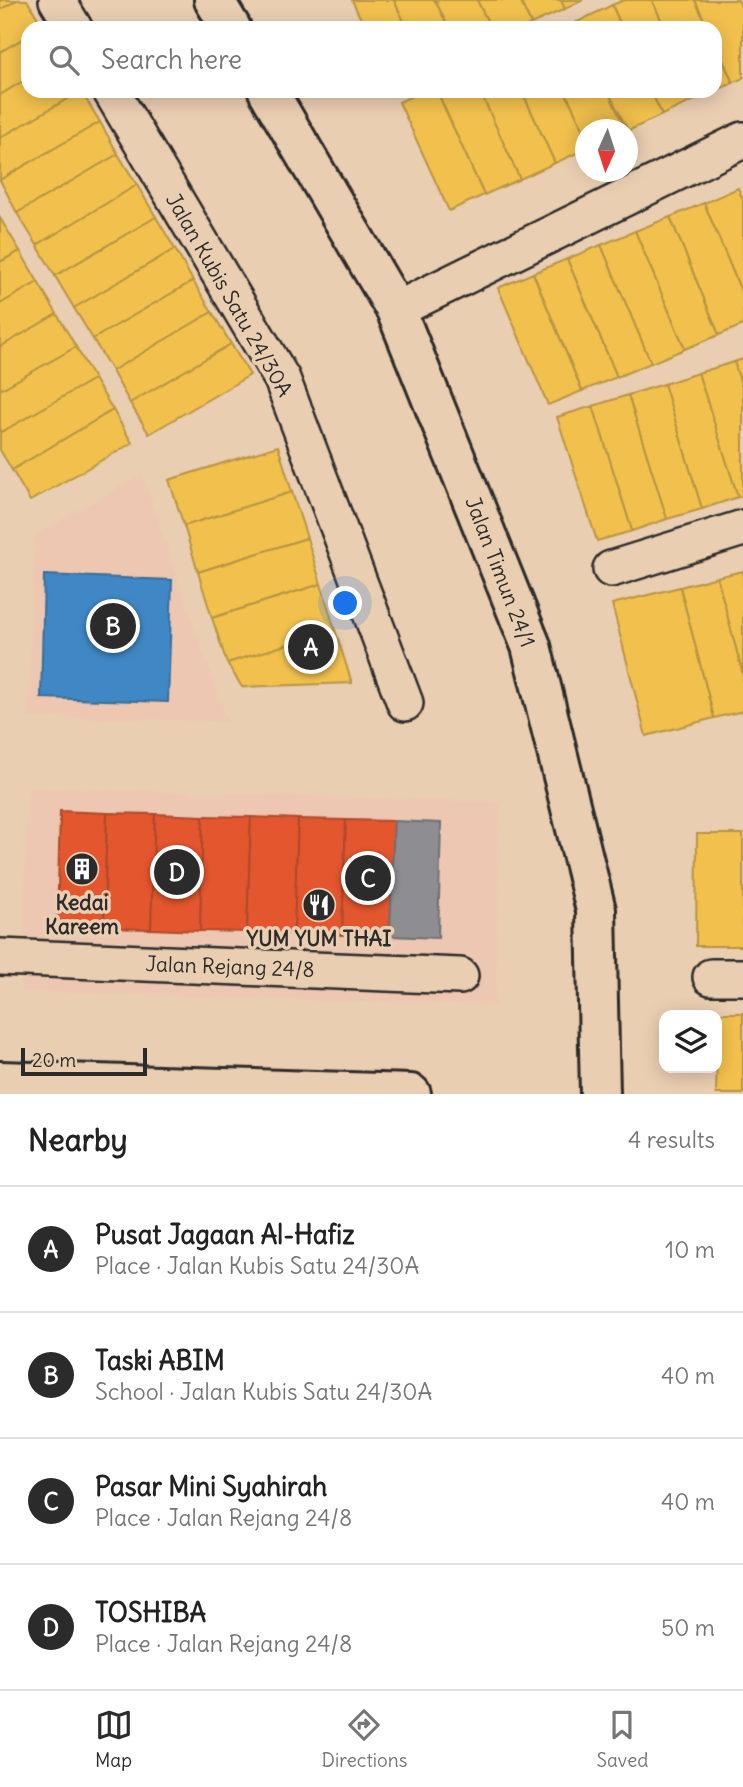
<!DOCTYPE html>
<html lang="en">
<head>
<meta charset="utf-8">
<style>
	body { margin:0; font-family:Delius,sans-serif; background:#f6f6f6; color:#222 }
	.controls { position:absolute; right:21px; bottom:21px; display:grid; overflow:hidden; border-radius:14px; box-shadow:0 4px 18px #0003 }
	.controls button { width:63px; height:63px; display:grid; place-items:center; padding:0; border:0; border-bottom:2px solid #e0e0e0; background:#fff; color:#222; font:35px sans-serif }
	.compass { position:absolute; left:575px; top:119px; width:63px; height:63px; border-radius:50%; background:#fff; box-shadow:0 4px 18px #0003; rotate:183deg }
	.scale { position:absolute; left:21px; bottom:18px; width:126px; box-sizing:border-box; padding-left:7px; border:4px solid #2b2b2b; border-top:0; font-size:19px; line-height:24px; white-space:nowrap; color:#2b2b2b; -webkit-text-stroke:5px #eaceb1; paint-order:stroke }
	.you { position:absolute; left:346px; top:604px; width:24px; height:24px; margin:-18px; border:5px solid #fff; border-radius:50%; background:#1a73e8; box-shadow:0 0 0 10px #1a73e833 }
	.badge { display:grid; place-items:center; width:46px; height:46px; border-radius:50%; background:#2b2b2b; color:#fff; font-size:23px; font-weight:700 }
	.pin { position:absolute; translate:-50% -50%; border:4px solid #fff; box-shadow:0 2px 7px #0006 }
	.list { margin:0; padding:0; list-style:none }
	h2 { display:flex; justify-content:space-between; align-items:center; height:91px; margin:0; padding:0 28px; font-size:30px }
	h2 small { font-size:23px; font-weight:400; color:#767676 }
	.list li { display:grid; grid-template-columns:46px 1fr auto; gap:21px; align-items:center; box-sizing:border-box; height:126px; padding:0 28px; border-top:2px solid #e0e0e0 }
	.list b { display:block; font-size:26px; white-space:nowrap }
	.list p { margin:0; font-size:23px; white-space:nowrap; color:#767676 }
	.list em { font-size:23px; font-style:normal; color:#767676 }
	.icon { flex:none; width:38px; height:38px; fill:none; stroke:currentColor; stroke-width:2; stroke-linecap:round; stroke-linejoin:round }
	.map { position:relative; flex:none; width:743px; height:1094px; overflow:hidden }
	.search { position:absolute; background:#fff; box-shadow:0 4px 18px #0003; left:21px; right:21px; top:21px; height:77px; display:flex; align-items:center; gap:18px; box-sizing:border-box; padding:0 24px; border-radius:21px; color:#767676; font-size:26px }
	.sheet { height:595px; background:#fff }
	nav { display:flex; justify-content:space-around; align-items:center; box-sizing:border-box; height:98px; border-top:2px solid #e0e0e0; background:#fff; font-size:19px; color:#767676 }
	nav a { display:grid; justify-items:center; gap:4px }
	nav .on { color:#2b2b2b }
	.map>svg:first-child { display:block }
	.built { fill:#edc7b2 }
	.homes { fill:#f2c14e; stroke:#b69444; stroke-width:2 }
	.shops { fill:#e4572e; stroke:#ac4a2d; stroke-width:2 }
	.schools { fill:#3f88c5; stroke:#396c97; stroke-width:2 }
	.industry { fill:#8d8d92; stroke:#707073; stroke-width:2 }
	.lines { fill:none; stroke-linecap:round; stroke-linejoin:round }
	.minor-casing { stroke:#2b2b2b; stroke-width:40 }
	.tertiary-casing { stroke:#2b2b2b; stroke-width:44 }
	.minor { stroke:#eaceb1; stroke-width:35 }
	.tertiary { stroke:#eaceb1; stroke-width:38 }
	.labels { text-anchor:middle; stroke-width:7; stroke-linejoin:round; paint-order:stroke }
	.street-label { font-size:21px; fill:#2b2b2b; stroke:#eaceb1 }
	.poi-label { font-size:21px; font-weight:bold; fill:#2b2b2b; stroke:#eaceb1 }
</style>
</head>
<body>
<div class="map">
<svg width="743" height="1094" viewBox="0 0 743 1094">
	<rect width="100%" height="100%" fill="#eaceb1"/>
	<filter id="ink" filterUnits="userSpaceOnUse"><feTurbulence type="fractalNoise" baseFrequency=".0143" numOctaves="2"/><feDisplacementMap in="SourceGraphic" scale="14" xChannelSelector="R" yChannelSelector="G"/><feConvolveMatrix kernelMatrix="1 2 1 2 8 2 1 2 1" color-interpolation-filters="sRGB"/></filter>
	<g filter="url(#ink)">
		<!-- built -->
		<g class="built">
			<polygon points="142,474 227,721 28,717 35,535"/>
			<polygon points="28,787 501,802 495,1006 21,991"/>
		</g>
		<!-- homes -->
		<g class="homes">
			<polygon points="0,0 17,0 0,10"/>
			<polygon points="17,0 27,0 43,27 28,28 28,36 0,52 0,10"/>
			<polygon points="352,0 394,0 407,28 365,28"/>
			<polygon points="394,0 435,0 449,28 407,28"/>
			<polygon points="435,0 477,0 491,28 449,28"/>
			<polygon points="477,0 520,0 531,24 523,28 491,28"/>
			<polygon points="520,0 561,0 565,9 531,24"/>
			<polygon points="561,0 583,0 565,9"/>
			<polygon points="624,0 652,0 665,28 622,28 612,5"/>
			<polygon points="652,0 695,0 708,28 665,28"/>
			<polygon points="695,0 738,0 743,10 743,78 733,83 715,43 715,28 708,28"/>
			<polygon points="612,5 622,28 579,28 577,22"/>
			<polygon points="577,22 579,28 563,28"/>
			<polygon points="28,36 28,78 0,95 0,52"/>
			<polygon points="715,43 733,83 715,91"/>
			<polygon points="28,78 28,91 81,91 0,138 0,95"/>
			<polygon points="81,91 100,122 0,180 0,138"/>
			<polygon points="423,91 437,91 484,195 449,211 399,102"/>
			<polygon points="437,91 480,91 520,179 484,195"/>
			<polygon points="480,91 522,91 555,163 520,179"/>
			<polygon points="522,91 565,91 586,135 586,149 555,163"/>
			<polygon points="565,91 608,91 626,130 586,130 586,135"/>
			<polygon points="608,91 651,91 662,115 628,131"/>
			<polygon points="651,91 694,91 697,99 662,115"/>
			<polygon points="694,91 715,91 697,99"/>
			<polygon points="100,122 118,154 17,213 0,180"/>
			<polygon points="118,154 137,185 37,245 17,213"/>
			<polygon points="137,185 156,217 55,276 37,245"/>
			<polygon points="738,188 743,200 743,296 704,203"/>
			<polygon points="704,203 743,296 743,325 719,335 670,217"/>
			<polygon points="156,217 175,249 74,308 55,276"/>
			<polygon points="670,217 719,335 685,349 635,231"/>
			<polygon points="0,218 20,251 0,262"/>
			<polygon points="635,231 685,349 651,363 601,245"/>
			<polygon points="601,245 651,363 617,377 567,259"/>
			<polygon points="175,249 193,281 93,339 74,308"/>
			<polygon points="20,251 38,282 0,304 0,262"/>
			<polygon points="567,259 617,377 582,391 533,273"/>
			<polygon points="533,273 582,391 548,405 498,288"/>
			<polygon points="193,281 212,312 112,371 93,339"/>
			<polygon points="38,282 57,314 0,347 0,304"/>
			<polygon points="212,312 231,344 130,403 112,371"/>
			<polygon points="57,314 76,347 0,390 0,347"/>
			<polygon points="231,344 250,375 149,434 130,403"/>
			<polygon points="76,347 94,379 0,433 0,390"/>
			<polygon points="743,359 743,391 734,362"/>
			<polygon points="734,362 743,391 743,496 738,497 698,373"/>
			<polygon points="698,373 738,497 702,509 664,384"/>
			<polygon points="94,379 113,410 12,470 0,450 0,433"/>
			<polygon points="664,384 702,509 667,519 628,395"/>
			<polygon points="628,395 667,519 632,531 593,406"/>
			<polygon points="593,406 632,531 597,541 557,417"/>
			<polygon points="113,410 132,443 30,501 12,470"/>
			<polygon points="278,446 292,492 184,526 169,480"/>
			<polygon points="292,492 307,538 198,572 184,526"/>
			<polygon points="307,538 321,584 212,618 198,572"/>
			<polygon points="743,571 743,675 717,577"/>
			<polygon points="717,577 743,675 743,711 714,718 680,587"/>
			<polygon points="321,584 335,630 227,663 212,618"/>
			<polygon points="680,587 714,718 646,736 612,604"/>
			<polygon points="335,630 352,683 242,687 227,663"/>
			<polygon points="697,834 743,834 743,946 696,946"/>
			<polygon points="718,1013 743,1013 743,1094 716,1094"/>
		</g>
		<!-- shops -->
		<g class="shops">
			<polygon points="60,811 107,813 104,928 57,926"/>
			<polygon points="107,813 155,814 151,929 104,928"/>
			<polygon points="155,814 203,816 200,931 151,929"/>
			<polygon points="203,816 251,817 247,932 200,931"/>
			<polygon points="251,817 298,819 294,934 247,932"/>
			<polygon points="298,819 346,820 342,935 294,934"/>
			<polygon points="346,820 394,821 390,936 342,935"/>
		</g>
		<!-- schools -->
		<polygon class="schools" points="44,575 172,580 168,702 41,698"/>
		<!-- industry -->
		<polygon class="industry" points="394,821 441,823 438,938 390,936"/>
		<g class="lines">
			<defs>
				<g id="minor">
					<polyline points="57,0 74,28"/>
					<polyline points="111,91 282,379 405,703"/>
					<polyline points="396,310 743,140"/>
					<polyline points="611,569 743,528"/>
					<polyline points="0,957 460,976"/>
					<polyline points="711,977 743,977"/>
				</g>
				<g id="tertiary">
					<polyline points="214,0 231,28"/>
					<polyline points="268,91 396,310 531,646 596,910 600,1094"/>
					<polyline points="0,1081 411,1094"/>
				</g>
			</defs>
			<!-- minor casing -->
			<use href="#minor" class="minor-casing"/>
			<!-- tertiary casing -->
			<use href="#tertiary" class="tertiary-casing"/>
			<!-- minor -->
			<use href="#minor" class="minor"/>
			<!-- tertiary -->
			<use href="#tertiary" class="tertiary"/>
		</g>
	</g>
	<!-- icons -->
	<defs>
		<symbol id="building-disc" viewBox="-11 -11 22 22"><circle r="9.5" fill="#2b2b2b" stroke="#eaceb1"/><path d="M-4-6H4V6H1V3H-1V6H-4ZM-2.5-4.3h1.7v1.8h-1.7ZM.8-4.3h1.7v1.8H.8ZM-2.5-1h1.7V.8h-1.7ZM.8-1h1.7V.8H.8Z" fill="#fff"/></symbol>
		<symbol id="restaurant-disc" viewBox="-11 -11 22 22"><circle r="9.5" fill="#2b2b2b" stroke="#eaceb1"/><path d="M-5-6h1v4h1v-4h1v4h1v-4h1v5L-1.5 .5V6h-2V.5L-5-1ZM5-6V6H3V1.5H1.5Q1.5-4 5-6Z" fill="#fff"/></symbol>
	</defs>
	<g fill-rule="evenodd">
		<use href="#building-disc" x="63" y="850" width="38" height="38"/>
		<use href="#restaurant-disc" x="300" y="886" width="38" height="38"/>
	</g>
	<g class="labels">
		<!-- street labels -->
		<g class="street-label">
			<text transform="translate(229 295) rotate(60)" y="7">Jalan Kubis Satu 24/30A</text>
			<text transform="translate(500 572) rotate(69)" y="7">Jalan Timun 24/1</text>
			<text transform="translate(230 967) rotate(2)" y="7">Jalan Rejang 24/8</text>
		</g>
		<!-- poi labels -->
		<g class="poi-label">
			<text x="82" y="910">Kedai<tspan x="82" dy="24">Kareem</tspan></text>
			<text x="319" y="946">YUM YUM THAI</text>
		</g>
	</g>
</svg>
<div class="controls">
<button><svg class="icon" aria-label="layers" viewBox="0 0 24 24"><path d="M12 4l9 5-9 5-9-5zM3 14l9 5 9-5"/></svg></button>
</div>
<svg class="compass" viewBox="-18 -18 36 36"><path d="M0-13l5 13h-10z" fill="#e53935"/><path d="M0 13l5-13h-10z" fill="#767676"/></svg>
<div class="scale">20 m</div>
<div class="you"></div>
<div class="pin badge" style="left:311px;top:647px">A</div>
<div class="pin badge" style="left:113px;top:626px">B</div>
<div class="pin badge" style="left:368px;top:878px">C</div>
<div class="pin badge" style="left:177px;top:872px">D</div>
<div class="search"><svg class="icon" aria-label="search" viewBox="0 0 24 24"><circle cx="10" cy="10" r="6"/><path d="M15 15l6 6"/></svg>Search here</div>
</div>
<section class="sheet">
<h2>Nearby<small>4 results</small></h2>
<ul class="list">
<li><span class="badge">A</span><div><b>Pusat Jagaan Al-Hafiz</b><p>Place · Jalan Kubis Satu 24/30A</p></div><em>10 m</em></li>
<li><span class="badge">B</span><div><b>Taski ABIM</b><p>School · Jalan Kubis Satu 24/30A</p></div><em>40 m</em></li>
<li><span class="badge">C</span><div><b>Pasar Mini Syahirah</b><p>Place · Jalan Rejang 24/8</p></div><em>40 m</em></li>
<li><span class="badge">D</span><div><b>TOSHIBA</b><p>Place · Jalan Rejang 24/8</p></div><em>50 m</em></li>
</ul>
</section>
<nav>
<a class="on"><svg class="icon" aria-label="map" viewBox="0 0 24 24"><path d="M3 6l6-2 6 2 6-2v14l-6 2-6-2-6 2zM9 4v14M15 6v14"/></svg>Map</a>
<a><svg class="icon" aria-label="directions" viewBox="0 0 24 24"><path d="M12 3l9 9-9 9-9-9zM9 14v-3h6M13 9l2 2-2 2"/></svg>Directions</a>
<a><svg class="icon" aria-label="saved" viewBox="0 0 24 24"><path d="M7 4h10v16l-5-4-5 4z"/></svg>Saved</a>
</nav>
</body>
</html>
